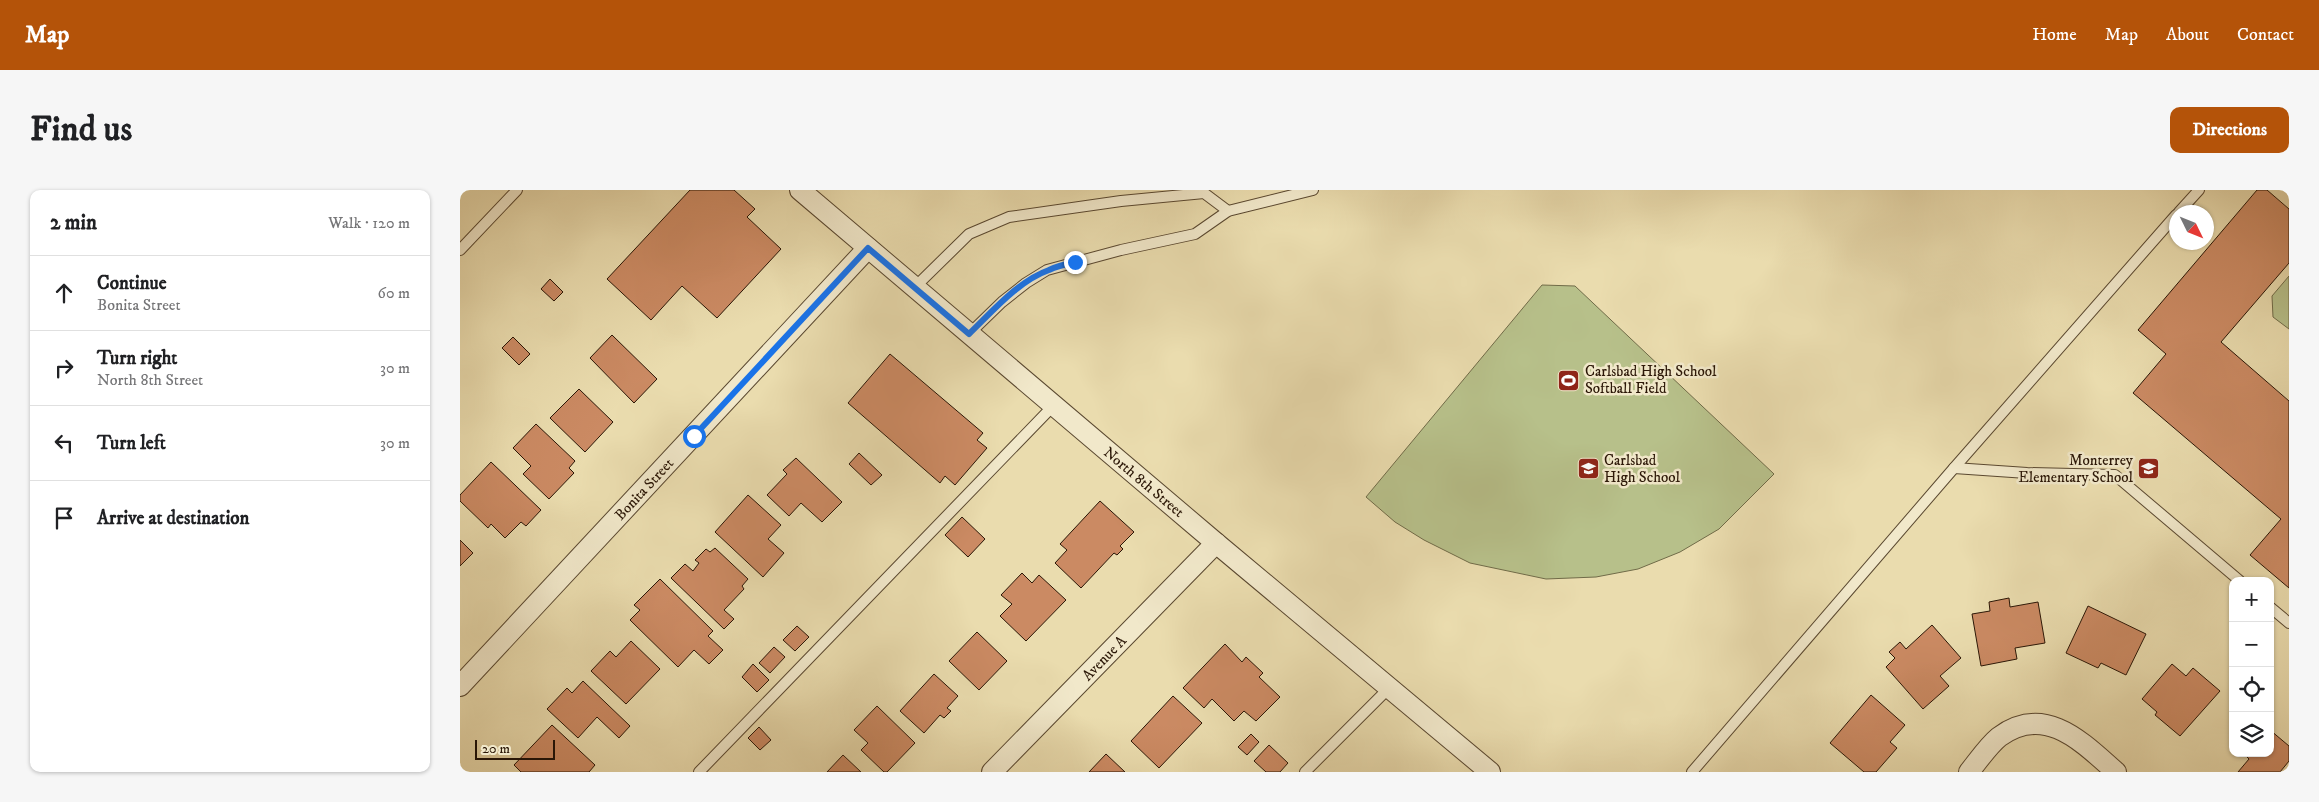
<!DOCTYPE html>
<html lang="en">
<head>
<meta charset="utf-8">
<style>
	body { margin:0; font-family:"IM FELL DW Pica",serif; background:#f6f6f6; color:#202124 }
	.controls { position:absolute; right:15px; bottom:15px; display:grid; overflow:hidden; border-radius:10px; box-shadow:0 1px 4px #0004 }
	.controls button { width:45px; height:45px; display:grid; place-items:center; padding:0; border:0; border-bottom:1px solid #e0e0e0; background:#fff; color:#202124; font:25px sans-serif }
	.compass { position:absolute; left:1709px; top:15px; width:45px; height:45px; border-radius:50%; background:#fff; box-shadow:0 1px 4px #0004; rotate:133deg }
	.scale { position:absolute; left:15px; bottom:12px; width:80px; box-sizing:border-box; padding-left:5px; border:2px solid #2a1606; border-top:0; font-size:14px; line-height:18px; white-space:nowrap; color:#2a1606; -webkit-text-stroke:4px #f1e8ca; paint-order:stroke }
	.stop { position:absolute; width:15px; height:15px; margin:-11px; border:4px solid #1a73e8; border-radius:50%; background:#fff }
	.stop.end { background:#1a73e8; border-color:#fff; box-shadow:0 1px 5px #0008 }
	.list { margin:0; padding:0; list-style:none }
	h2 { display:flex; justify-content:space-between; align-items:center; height:65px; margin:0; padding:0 20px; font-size:21px }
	h2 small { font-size:16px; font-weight:400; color:#757577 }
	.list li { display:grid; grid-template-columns:32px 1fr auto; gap:15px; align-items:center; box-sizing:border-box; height:75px; padding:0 20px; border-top:1px solid #e0e0e0 }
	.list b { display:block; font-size:19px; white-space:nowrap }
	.list p { margin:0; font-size:16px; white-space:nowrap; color:#757577 }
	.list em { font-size:16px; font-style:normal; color:#757577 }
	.icon { flex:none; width:28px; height:28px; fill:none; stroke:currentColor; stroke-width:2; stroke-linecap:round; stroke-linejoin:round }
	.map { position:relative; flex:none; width:1829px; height:582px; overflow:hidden; border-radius:10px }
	header { display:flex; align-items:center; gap:30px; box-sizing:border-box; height:70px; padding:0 25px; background:#b45309; color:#fff }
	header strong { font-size:24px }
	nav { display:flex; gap:28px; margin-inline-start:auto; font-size:18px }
	.intro { display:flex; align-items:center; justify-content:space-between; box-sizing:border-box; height:120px; padding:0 30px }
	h1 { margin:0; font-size:35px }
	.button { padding:12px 22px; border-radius:10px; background:#b45309; color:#fff; font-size:18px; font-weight:700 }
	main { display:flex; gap:30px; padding:0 30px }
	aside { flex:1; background:#fff; border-radius:10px; box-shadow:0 1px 4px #0004 }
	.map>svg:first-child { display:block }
	.green { fill:#b7c08a; stroke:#706b48 }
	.building { fill:#cb8a63; stroke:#2a1606 }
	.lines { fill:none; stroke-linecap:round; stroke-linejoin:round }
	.service-casing { stroke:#5a4830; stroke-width:12 }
	.minor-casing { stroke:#5a4830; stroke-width:22 }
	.service { stroke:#f1e8ca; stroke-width:10 }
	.minor { stroke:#f1e8ca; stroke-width:20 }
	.route { stroke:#1a73e8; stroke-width:6 }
	.labels { text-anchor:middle; stroke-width:5; stroke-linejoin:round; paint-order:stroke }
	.poi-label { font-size:15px; fill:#2a1606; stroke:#f1e8ca; text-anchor:start }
	.street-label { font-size:15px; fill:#2a1606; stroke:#f1e8ca }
</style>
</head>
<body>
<header>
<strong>Map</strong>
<nav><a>Home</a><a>Map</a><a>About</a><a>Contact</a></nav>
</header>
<div class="intro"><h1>Find us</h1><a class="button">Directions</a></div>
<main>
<aside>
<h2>2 min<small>Walk · 120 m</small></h2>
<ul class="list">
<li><svg class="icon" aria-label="ahead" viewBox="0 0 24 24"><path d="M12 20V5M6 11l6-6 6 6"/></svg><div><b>Continue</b><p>Bonita Street</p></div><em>60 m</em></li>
<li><svg class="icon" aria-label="right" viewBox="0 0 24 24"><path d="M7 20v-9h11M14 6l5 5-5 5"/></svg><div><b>Turn right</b><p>North 8th Street</p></div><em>30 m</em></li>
<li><svg class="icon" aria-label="left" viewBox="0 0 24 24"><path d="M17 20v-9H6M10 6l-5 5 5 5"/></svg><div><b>Turn left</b></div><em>30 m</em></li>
<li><svg class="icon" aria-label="arrive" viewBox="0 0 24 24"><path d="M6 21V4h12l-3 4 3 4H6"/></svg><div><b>Arrive at destination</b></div></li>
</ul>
</aside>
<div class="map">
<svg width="1829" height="582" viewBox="0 0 1829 582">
	<rect width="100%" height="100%" fill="#eadcae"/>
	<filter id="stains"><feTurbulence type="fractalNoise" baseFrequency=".004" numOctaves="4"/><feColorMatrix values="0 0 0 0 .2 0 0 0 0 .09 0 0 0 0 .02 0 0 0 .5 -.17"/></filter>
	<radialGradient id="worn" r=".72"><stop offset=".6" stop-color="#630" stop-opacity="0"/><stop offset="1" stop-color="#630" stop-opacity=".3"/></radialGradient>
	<!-- green -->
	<g class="green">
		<polygon points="1829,86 1829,139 1813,127 1812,106"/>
		<polygon points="1082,95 1115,96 1314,284 1259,339 1220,362 1178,379 1136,387 1086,389 1010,373 964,350 935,332 906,307"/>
	</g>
	<!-- building -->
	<g class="building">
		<polygon points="230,0 274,0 295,19 287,27 321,59 257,128 222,96 191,130 147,89"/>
		<polygon points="1797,0 1807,0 1829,19 1829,73 1761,152 1829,211 1829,398 1790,365 1821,329 1673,203 1706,164 1678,140"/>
		<polygon points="90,89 103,102 94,111 81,99"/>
		<polygon points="152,145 197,189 174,213 130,168"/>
		<polygon points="53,147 70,164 59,175 42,158"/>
		<polygon points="430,164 523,243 517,250 527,258 495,295 485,286 480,293 388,213"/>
		<polygon points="119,199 153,232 125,262 90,228"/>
		<polygon points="76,234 115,271 109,278 114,283 89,309 63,284 71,276 53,258"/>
		<polygon points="399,263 422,285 411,295 389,274"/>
		<polygon points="336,268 382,312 362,332 341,313 329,326 307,305 327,284 323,280"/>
		<polygon points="31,272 81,320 66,336 61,332 45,348 31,334 28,338 0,311 0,305"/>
		<polygon points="288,305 321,335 308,349 324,363 303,387 255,342"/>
		<polygon points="640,311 674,342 660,356 663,359 657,365 654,363 621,398 595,373 607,360 600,354"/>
		<polygon points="502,327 525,349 508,367 485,345"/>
		<polygon points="0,350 13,363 0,376"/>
		<polygon points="255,358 288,389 282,396 284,399 264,420 274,429 264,439 211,388 225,374 233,381 239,373 235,370 246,359 250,362"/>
		<polygon points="562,383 572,393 579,385 606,410 566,451 540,426 552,414 541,405"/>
		<polygon points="200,389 253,441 248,446 263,460 249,474 234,460 218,477 170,430 180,420 174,415"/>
		<polygon points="1549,408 1550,417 1578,412 1585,453 1555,458 1557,469 1521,476 1512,424 1530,421 1529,412"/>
		<polygon points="1628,416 1686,444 1666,485 1641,473 1638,478 1606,463"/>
		<polygon points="1472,435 1501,468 1480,486 1489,496 1463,519 1426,477 1435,468 1429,462 1440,452 1446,459"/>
		<polygon points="337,436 349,447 335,461 323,450"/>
		<polygon points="517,442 547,471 519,500 489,471"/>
		<polygon points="171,451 200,479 166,514 131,481 150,461 156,467"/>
		<polygon points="765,454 782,472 786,467 803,483 799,487 820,507 796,531 784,521 774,531 752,509 744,518 723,498"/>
		<polygon points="314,457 325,467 310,483 299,473"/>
		<polygon points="293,474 309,490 297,502 282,487"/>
		<polygon points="1712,474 1726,486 1733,478 1760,501 1720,546 1695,525 1697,522 1682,509"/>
		<polygon points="474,484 498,506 487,518 491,521 484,528 480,525 464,543 440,521"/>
		<polygon points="123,491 170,536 159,548 137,527 118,548 87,519 107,498 112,503"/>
		<polygon points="1411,505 1445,535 1430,552 1437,558 1416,582 1404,582 1370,553"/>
		<polygon points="713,506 742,533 699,578 671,551"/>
		<polygon points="417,516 455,553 427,582 424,582 401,560 408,553 394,540"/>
		<polygon points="92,535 135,575 129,582 61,582 54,575"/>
		<polygon points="299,537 311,550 300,560 288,548"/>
		<polygon points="1810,540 1829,556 1829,571 1820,582 1778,582 1789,569 1783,563 1810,563"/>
		<polygon points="791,544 799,552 787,565 778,557"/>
		<polygon points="809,555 828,573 820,582 806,582 794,571"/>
		<polygon points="646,564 665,582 629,582"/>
		<polygon points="383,565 401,582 367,582"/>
	</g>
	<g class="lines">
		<defs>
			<g id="service">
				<polyline points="1719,22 1739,0"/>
				<polyline points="0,60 57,0"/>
				<polyline points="454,98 509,44 549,27 661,11 744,3 768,21"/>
				<polyline points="509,144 542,112 566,93 587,80 661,60 735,44 768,21 853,0"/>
				<polyline points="1494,278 1567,283 1655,285 1780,391"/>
				<polyline points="1810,417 1829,433"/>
				<polyline points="239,582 594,215"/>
				<polyline points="845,582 929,498"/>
				<polyline points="1232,582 1494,278 1716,25"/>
			</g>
			<g id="minor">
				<polyline points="340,0 756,353 1030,582"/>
				<polyline points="0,496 408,58"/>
				<polyline points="532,582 756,353"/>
				<path d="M1509,582C1518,571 1528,556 1539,547C1585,513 1622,552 1656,582"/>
			</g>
		</defs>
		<!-- service casing -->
		<use href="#service" class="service-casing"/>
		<!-- minor casing -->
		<use href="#minor" class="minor-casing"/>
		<!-- service -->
		<use href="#service" class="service"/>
		<!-- minor -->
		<use href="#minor" class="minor"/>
	</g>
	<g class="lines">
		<!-- route -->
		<path class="route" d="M234,246L408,58L509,144C532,122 558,91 589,80C597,76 606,74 615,72"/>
	</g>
	<!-- icons -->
	<defs>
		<symbol id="stadium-square" viewBox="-11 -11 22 22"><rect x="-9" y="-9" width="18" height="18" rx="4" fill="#8f2418" stroke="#f1e8ca"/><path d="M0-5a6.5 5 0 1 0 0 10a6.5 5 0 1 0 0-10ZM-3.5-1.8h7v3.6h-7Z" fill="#fff"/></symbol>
		<symbol id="school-square" viewBox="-11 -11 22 22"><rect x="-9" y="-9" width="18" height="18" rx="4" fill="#8f2418" stroke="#f1e8ca"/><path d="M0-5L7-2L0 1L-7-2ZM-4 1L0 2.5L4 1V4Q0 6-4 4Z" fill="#fff"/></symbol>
	</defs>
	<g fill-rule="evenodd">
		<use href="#stadium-square" x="1096" y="178" width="25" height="25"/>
		<use href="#school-square" x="1116" y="266" width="25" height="25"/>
		<use href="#school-square" x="1676" y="266" width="25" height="25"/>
	</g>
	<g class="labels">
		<!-- poi labels -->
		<g class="poi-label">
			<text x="1125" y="186">Carlsbad High School<tspan x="1125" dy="17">Softball Field</tspan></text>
			<text x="1144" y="275">Carlsbad<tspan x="1144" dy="17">High School</tspan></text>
			<text x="1673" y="275" text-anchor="end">Monterrey<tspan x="1673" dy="17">Elementary School</tspan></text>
		</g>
		<!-- street labels -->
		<g class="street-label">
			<text transform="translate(684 292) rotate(40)" y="5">North 8th Street</text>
			<text transform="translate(184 299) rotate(-47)" y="5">Bonita Street</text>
			<text transform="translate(644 468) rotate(-46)" y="5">Avenue A</text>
		</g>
	</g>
	<rect width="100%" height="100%" filter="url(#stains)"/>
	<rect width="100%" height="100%" fill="url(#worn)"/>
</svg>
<div class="controls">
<button>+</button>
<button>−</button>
<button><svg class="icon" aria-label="locate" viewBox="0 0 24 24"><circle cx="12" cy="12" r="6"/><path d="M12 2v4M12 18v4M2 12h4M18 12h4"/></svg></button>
<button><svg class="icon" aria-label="layers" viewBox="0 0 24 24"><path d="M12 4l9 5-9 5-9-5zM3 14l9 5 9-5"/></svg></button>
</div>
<svg class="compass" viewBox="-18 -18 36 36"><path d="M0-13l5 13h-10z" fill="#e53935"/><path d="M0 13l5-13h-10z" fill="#757577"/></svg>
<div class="scale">20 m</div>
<div class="stop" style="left:234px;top:246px"></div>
<div class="stop end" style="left:615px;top:72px"></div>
</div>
</main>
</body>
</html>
